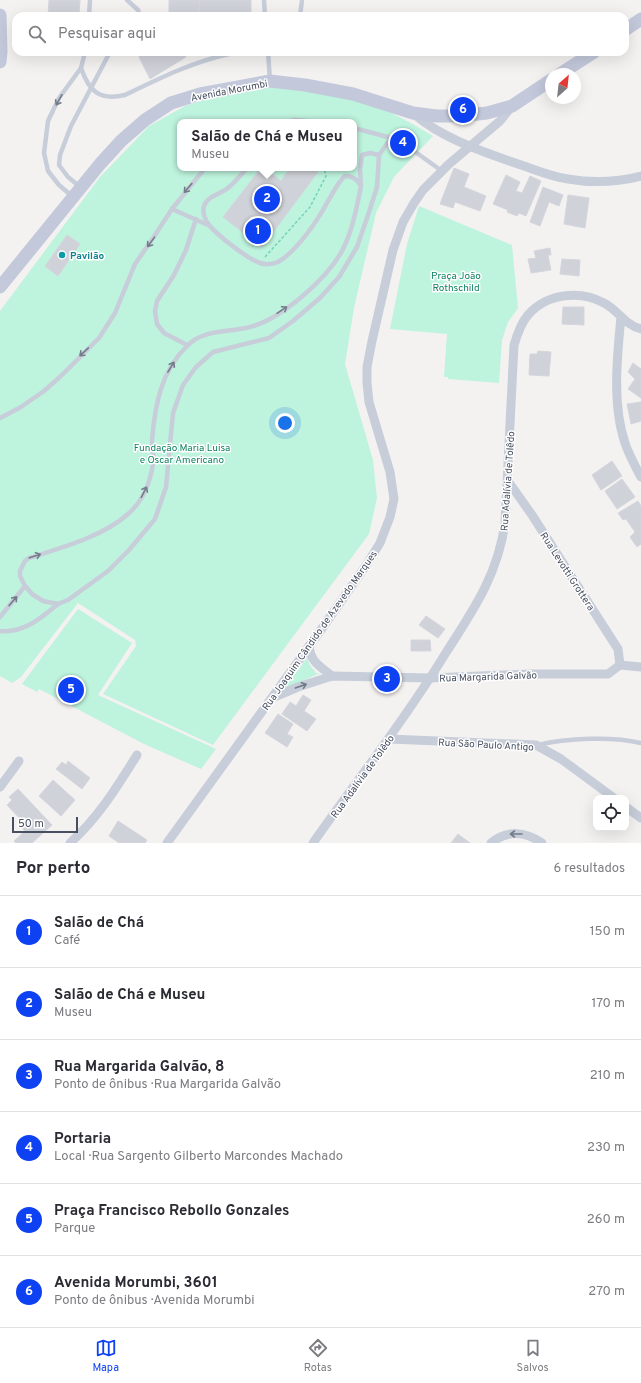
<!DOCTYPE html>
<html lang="pt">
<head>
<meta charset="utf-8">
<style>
	body { margin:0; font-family:Overpass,sans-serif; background:#f7f7f7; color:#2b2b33 }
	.controls { position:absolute; right:12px; bottom:12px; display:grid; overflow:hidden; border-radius:8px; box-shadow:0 4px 16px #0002 }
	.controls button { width:36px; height:36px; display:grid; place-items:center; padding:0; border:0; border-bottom:1px solid #e1e1e2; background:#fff; color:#2b2b33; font:20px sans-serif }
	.compass { position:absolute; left:545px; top:68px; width:36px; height:36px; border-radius:50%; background:#fff; box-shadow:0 4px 16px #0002; rotate:27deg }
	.scale { position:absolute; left:12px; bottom:10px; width:66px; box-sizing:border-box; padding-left:4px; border:2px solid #474f60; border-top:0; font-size:11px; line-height:14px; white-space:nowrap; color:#474f60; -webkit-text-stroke:3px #fff; paint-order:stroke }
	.you { position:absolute; left:285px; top:423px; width:14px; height:14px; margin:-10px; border:3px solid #fff; border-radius:50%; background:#1a73e8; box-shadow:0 0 0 6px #1a73e833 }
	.badge { display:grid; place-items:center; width:26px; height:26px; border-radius:50%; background:#0d41f2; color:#fff; font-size:13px; font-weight:700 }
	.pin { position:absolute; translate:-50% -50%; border:2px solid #fff; box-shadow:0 1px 4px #0006 }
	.popup { position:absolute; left:177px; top:119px; width:180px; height:52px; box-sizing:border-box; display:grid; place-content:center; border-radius:8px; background:#fff; filter:drop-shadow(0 1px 3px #0005); font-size:13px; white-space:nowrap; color:#7c7c81 }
	.popup b { font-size:15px; color:#2b2b33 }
	.popup::after { content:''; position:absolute; left:50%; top:100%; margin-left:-8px; border:8px solid transparent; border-top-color:#fff }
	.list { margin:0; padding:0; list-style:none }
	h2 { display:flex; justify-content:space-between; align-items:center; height:52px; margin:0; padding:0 16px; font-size:17px }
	h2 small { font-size:13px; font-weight:400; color:#7c7c81 }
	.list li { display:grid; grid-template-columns:26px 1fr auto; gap:12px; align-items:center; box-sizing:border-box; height:72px; padding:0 16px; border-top:1px solid #e1e1e2 }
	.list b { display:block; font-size:15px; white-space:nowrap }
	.list p { margin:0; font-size:13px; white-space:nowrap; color:#7c7c81 }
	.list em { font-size:13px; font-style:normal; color:#7c7c81 }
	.icon { flex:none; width:22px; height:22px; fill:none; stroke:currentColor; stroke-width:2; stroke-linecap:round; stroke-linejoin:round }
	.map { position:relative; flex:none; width:641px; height:843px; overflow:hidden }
	.search { position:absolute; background:#fff; box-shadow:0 4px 16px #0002; left:12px; right:12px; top:12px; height:44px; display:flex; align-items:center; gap:10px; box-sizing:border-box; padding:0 14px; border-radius:12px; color:#7c7c81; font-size:15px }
	.sheet { height:484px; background:#fff }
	nav { display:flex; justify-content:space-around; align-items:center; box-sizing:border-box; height:56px; border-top:1px solid #e1e1e2; background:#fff; font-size:11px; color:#7c7c81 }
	nav a { display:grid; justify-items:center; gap:2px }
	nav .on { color:#0d41f2 }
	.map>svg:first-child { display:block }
	.green { fill:#bef3dd; fill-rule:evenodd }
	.building { fill:#d0d2d9; stroke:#d5d5dd }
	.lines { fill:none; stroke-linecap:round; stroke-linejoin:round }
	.path { stroke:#73d4b8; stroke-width:1.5; stroke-dasharray:3 2; stroke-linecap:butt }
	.lane { stroke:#c7cdd9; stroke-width:4.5 }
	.street { stroke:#c7cdd9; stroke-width:9 }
	.secondary { stroke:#c3c9db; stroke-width:13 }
	.oneway { stroke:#747b8a }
	.culture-dot { fill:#0f9aa8; stroke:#fff; stroke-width:1.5 }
	.labels { text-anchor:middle; stroke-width:3; stroke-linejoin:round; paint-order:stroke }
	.street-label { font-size:10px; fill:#474f60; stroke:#fff }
	.culture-label { font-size:10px; font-weight:bold; fill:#0d838f; stroke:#fff; text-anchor:start }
	.park-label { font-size:10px; fill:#118362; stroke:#fff }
</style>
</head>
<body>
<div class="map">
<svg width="641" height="843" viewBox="0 0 641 843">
	<rect width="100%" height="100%" fill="#f4f2f1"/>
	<!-- green -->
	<g class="green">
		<path d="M289,85C319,91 350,97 379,108C398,115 416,126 433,136L394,177L376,213L354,308L345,364L373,460L377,498L369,534L213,745L103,694L136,646L135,640L78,603L21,677L12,683L0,676V311L100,177L149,126L185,106L240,88ZM180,122H354V168H180Z"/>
		<polygon points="419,206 512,245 518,308 508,322 502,340 499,383 448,379 448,377 444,377 447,334 390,329 407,244"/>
		<polygon points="78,609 132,643 98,695 216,749 201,769 146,745 39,689 37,692 22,684"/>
		<polygon points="308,657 309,664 316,673 320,673 283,690"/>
	</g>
	<!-- building -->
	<g class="building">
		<polygon points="49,0 80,0 79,16 48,16"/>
		<polygon points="169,0 199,0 200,16 169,16"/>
		<polygon points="199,0 251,0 251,12 200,14"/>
		<polygon points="146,52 183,52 186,57 150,79 139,57"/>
		<polygon points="403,134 411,140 403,152 394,147"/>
		<polygon points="261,168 265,168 281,181 290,168 312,168 318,172 262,247 223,217"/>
		<polygon points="454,168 469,174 464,187 486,196 480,211 455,202 453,208 440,204"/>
		<polygon points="506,175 520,182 516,191 522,193 530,176 541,181 526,216 519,213 517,216 507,212 508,210 493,204"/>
		<polygon points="543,187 563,195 559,206 549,202 540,226 530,222"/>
		<polygon points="568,195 589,198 585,228 564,224"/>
		<polygon points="67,235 80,244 58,276 45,266"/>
		<polygon points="550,248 551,255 548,255 551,270 531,273 528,259 536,258 534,251"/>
		<polygon points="562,259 580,260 579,276 560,274"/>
		<polygon points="563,307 584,307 584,325 562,324"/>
		<polygon points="538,351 551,352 549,376 529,375 530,354 537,354"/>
		<polygon points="633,363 641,369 641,398 628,389 635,379 628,372"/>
		<polygon points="641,402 641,421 631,424 627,404"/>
		<polygon points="612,461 622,476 601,490 592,475"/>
		<polygon points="622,479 635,497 617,509 605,491"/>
		<polygon points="638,501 641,506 641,544 637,547 630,537 635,532 626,519 623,520 618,513"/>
		<polygon points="426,616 445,629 438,638 419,625"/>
		<polygon points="411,640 430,640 431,651 411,651"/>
		<polygon points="303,695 311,700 304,711 316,719 307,731 282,714 290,702 296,706"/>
		<polygon points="278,714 293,724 287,734 293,737 287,747 265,733"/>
		<polygon points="68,761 90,778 82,789 56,769 62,762 66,765"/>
		<polygon points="53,780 75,800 61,816 39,796"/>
		<polygon points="18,789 52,825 32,843 16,843 14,841 25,831 21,827 25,824 7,805 12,800 9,797"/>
		<polygon points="118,821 147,840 145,843 119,843 109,836"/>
		<polygon points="458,834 470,843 451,843"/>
	</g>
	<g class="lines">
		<!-- path -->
		<polyline class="path" points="265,257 310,207 326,176 324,168"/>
		<!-- lane -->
		<g class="lane">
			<polyline points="127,0 138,10 140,16"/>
			<polyline points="264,0 265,16"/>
			<polyline points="89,16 90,0"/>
			<polyline points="300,16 302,0"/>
			<polyline points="101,52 104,52"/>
			<polyline points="268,52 270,80"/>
			<path d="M81,68C89,91 99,101 125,95C158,79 192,62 229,54C236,53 243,53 250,52"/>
			<polyline points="285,122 295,120 321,122"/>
			<polyline points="354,128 399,140"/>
			<polyline points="407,146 442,171"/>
			<polyline points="379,155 391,138"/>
			<path d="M247,168C241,175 235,182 228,188C221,194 207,196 204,206C202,212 205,220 209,225C218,236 248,259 260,263C266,265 273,264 278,262C297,251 318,220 328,201C334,192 337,183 345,176C353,176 356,179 361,186C357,206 353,228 344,247C329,278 280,321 246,328C226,332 202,330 187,346C161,371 155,405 152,440C152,448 154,456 153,464C150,483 142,502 128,514C104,536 61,548 29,558L25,561L20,571V576L25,586L32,594L43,601L58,604L68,600L108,571L129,550L155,519L166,487L173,413L183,385L196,367L213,352L269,338L293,321L320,298L339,277L357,247L369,212L377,187L379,155L370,153L362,155L360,169L361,186"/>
			<polyline points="79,186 68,177 59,165 60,155 71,126 110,52"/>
			<polyline points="73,197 59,185 48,171 44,153 48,121 59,98 81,68 85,52"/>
			<polyline points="172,209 208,225"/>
			<polyline points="187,345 164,333 157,324 155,311 157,301 174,275 186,250 196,219"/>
			<polyline points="0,418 21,407 44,391 62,375 99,338 115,313 135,264 153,238 172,209 205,168"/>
			<polyline points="0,617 25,586"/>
			<path d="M0,631C24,633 40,619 58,604"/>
			<path d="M538,745C566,738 613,736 641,743"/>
		</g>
		<!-- street -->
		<g class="street">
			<path d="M414,114C443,139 484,152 521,165C536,170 552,177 568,179C591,183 618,182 641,176"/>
			<path d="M621,317C617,357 612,405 625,443C629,455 635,466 641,477"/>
			<polyline points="508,481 532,515 618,649 620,665"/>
			<path d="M309,646C311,663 320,666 332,676"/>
			<polyline points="272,698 298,687 332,676 430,678 532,674 608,674 620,665 641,667"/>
			<polyline points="389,739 536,745 561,759 614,798"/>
			<polyline points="0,787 19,761"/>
			<polyline points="626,807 641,818"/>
			<path d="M70,843C98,818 117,787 137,755"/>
			<polyline points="167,843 323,627 367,564 380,543 390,517 394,499 390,472 369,402 367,383 367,367 372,341 393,250 403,222 414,203 423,190 449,164 500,121 512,106"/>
			<path d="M313,843C358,779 406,718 447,651C474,609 498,574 505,523L514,345C517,335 521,323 528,315C547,293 580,290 604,303C618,310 625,325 641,329"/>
			<path d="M491,843C507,830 525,831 542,843"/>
		</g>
		<!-- secondary -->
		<g class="secondary">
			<polyline points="0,15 1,52 0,62"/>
			<polyline points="625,30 641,19"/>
			<polyline points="560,74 594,52"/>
			<polyline points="0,287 100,164 121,141 145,120 171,103 200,94 270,81 305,85 353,94 413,113 437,116 460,116 487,113 512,106 551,80"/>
		</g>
	</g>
	<!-- one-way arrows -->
	<defs><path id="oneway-shaft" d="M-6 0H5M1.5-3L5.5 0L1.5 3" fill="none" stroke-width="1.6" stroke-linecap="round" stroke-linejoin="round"/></defs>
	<g class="oneway">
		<use href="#oneway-shaft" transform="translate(59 100) rotate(119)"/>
		<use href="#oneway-shaft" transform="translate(188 188) rotate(130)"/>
		<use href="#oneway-shaft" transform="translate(151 242) rotate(126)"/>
		<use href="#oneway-shaft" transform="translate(282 310) rotate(-34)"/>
		<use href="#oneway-shaft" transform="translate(84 352) rotate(137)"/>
		<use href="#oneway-shaft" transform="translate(171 367) rotate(-58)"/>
		<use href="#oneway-shaft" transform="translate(144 492) rotate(-63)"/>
		<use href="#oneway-shaft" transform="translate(35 556) rotate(-18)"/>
		<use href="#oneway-shaft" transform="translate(13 601) rotate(-50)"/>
		<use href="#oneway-shaft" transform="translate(301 686) rotate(-19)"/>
		<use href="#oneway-shaft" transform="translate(516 834) rotate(180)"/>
	</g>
	<!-- markers -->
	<circle class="culture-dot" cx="62" cy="255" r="4"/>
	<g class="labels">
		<!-- street labels -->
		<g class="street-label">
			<text transform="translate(229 90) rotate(-11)" y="4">Avenida Morumbi</text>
			<text transform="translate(507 481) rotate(-86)" y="4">Rua Adalívia de Tolêdo</text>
			<text transform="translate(568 571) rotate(57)" y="4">Rua Levotti Grottera</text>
			<text transform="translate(319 630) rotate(-55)" y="4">Rua Joaquim Cândido de Azevedo Marques</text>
			<text transform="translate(488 676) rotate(-2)" y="4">Rua Margarida Galvão</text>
			<text transform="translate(486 744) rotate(3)" y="4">Rua São Paulo Antigo</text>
			<text transform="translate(362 776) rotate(-54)" y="4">Rua Adalívia de Tolêdo</text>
		</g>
		<!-- culture labels -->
		<g class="culture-label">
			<text x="70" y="259">Pavilão</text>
		</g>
		<!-- park labels -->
		<g class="park-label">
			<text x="456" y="279">Praça João<tspan x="456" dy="12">Rothschild</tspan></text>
			<text x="182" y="451">Fundação Maria Luisa<tspan x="182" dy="12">e Oscar Americano</tspan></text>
		</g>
	</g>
</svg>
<div class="controls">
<button><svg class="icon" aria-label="locate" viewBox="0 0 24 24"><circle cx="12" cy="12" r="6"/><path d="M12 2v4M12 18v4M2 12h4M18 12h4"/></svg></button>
</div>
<svg class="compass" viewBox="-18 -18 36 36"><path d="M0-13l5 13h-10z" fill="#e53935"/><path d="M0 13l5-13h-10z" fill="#7c7c81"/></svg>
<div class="scale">50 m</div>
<div class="you"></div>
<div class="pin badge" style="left:258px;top:231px">1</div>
<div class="pin badge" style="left:267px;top:199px">2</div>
<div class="popup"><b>Salão de Chá e Museu</b>Museu</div>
<div class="pin badge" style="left:387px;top:679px">3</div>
<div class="pin badge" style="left:403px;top:143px">4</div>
<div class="pin badge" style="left:71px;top:690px">5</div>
<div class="pin badge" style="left:463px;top:110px">6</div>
<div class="search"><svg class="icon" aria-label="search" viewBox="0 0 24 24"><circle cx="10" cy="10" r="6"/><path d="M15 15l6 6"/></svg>Pesquisar aqui</div>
</div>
<section class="sheet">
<h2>Por perto<small>6 resultados</small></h2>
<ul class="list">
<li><span class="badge">1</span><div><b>Salão de Chá</b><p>Café</p></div><em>150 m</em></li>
<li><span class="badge">2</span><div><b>Salão de Chá e Museu</b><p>Museu</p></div><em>170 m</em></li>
<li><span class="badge">3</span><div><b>Rua Margarida Galvão, 8</b><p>Ponto de ônibus · Rua Margarida Galvão</p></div><em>210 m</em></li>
<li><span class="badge">4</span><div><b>Portaria</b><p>Local · Rua Sargento Gilberto Marcondes Machado</p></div><em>230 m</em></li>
<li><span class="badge">5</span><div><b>Praça Francisco Rebollo Gonzales</b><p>Parque</p></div><em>260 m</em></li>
<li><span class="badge">6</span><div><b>Avenida Morumbi, 3601</b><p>Ponto de ônibus · Avenida Morumbi</p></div><em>270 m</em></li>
</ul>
</section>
<nav>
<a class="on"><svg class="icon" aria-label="map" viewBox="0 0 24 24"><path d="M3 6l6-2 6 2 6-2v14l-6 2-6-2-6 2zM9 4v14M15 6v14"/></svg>Mapa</a>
<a><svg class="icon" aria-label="directions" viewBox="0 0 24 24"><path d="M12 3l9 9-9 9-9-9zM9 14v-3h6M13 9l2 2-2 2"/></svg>Rotas</a>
<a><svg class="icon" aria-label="saved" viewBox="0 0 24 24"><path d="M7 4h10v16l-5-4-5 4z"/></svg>Salvos</a>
</nav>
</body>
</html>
